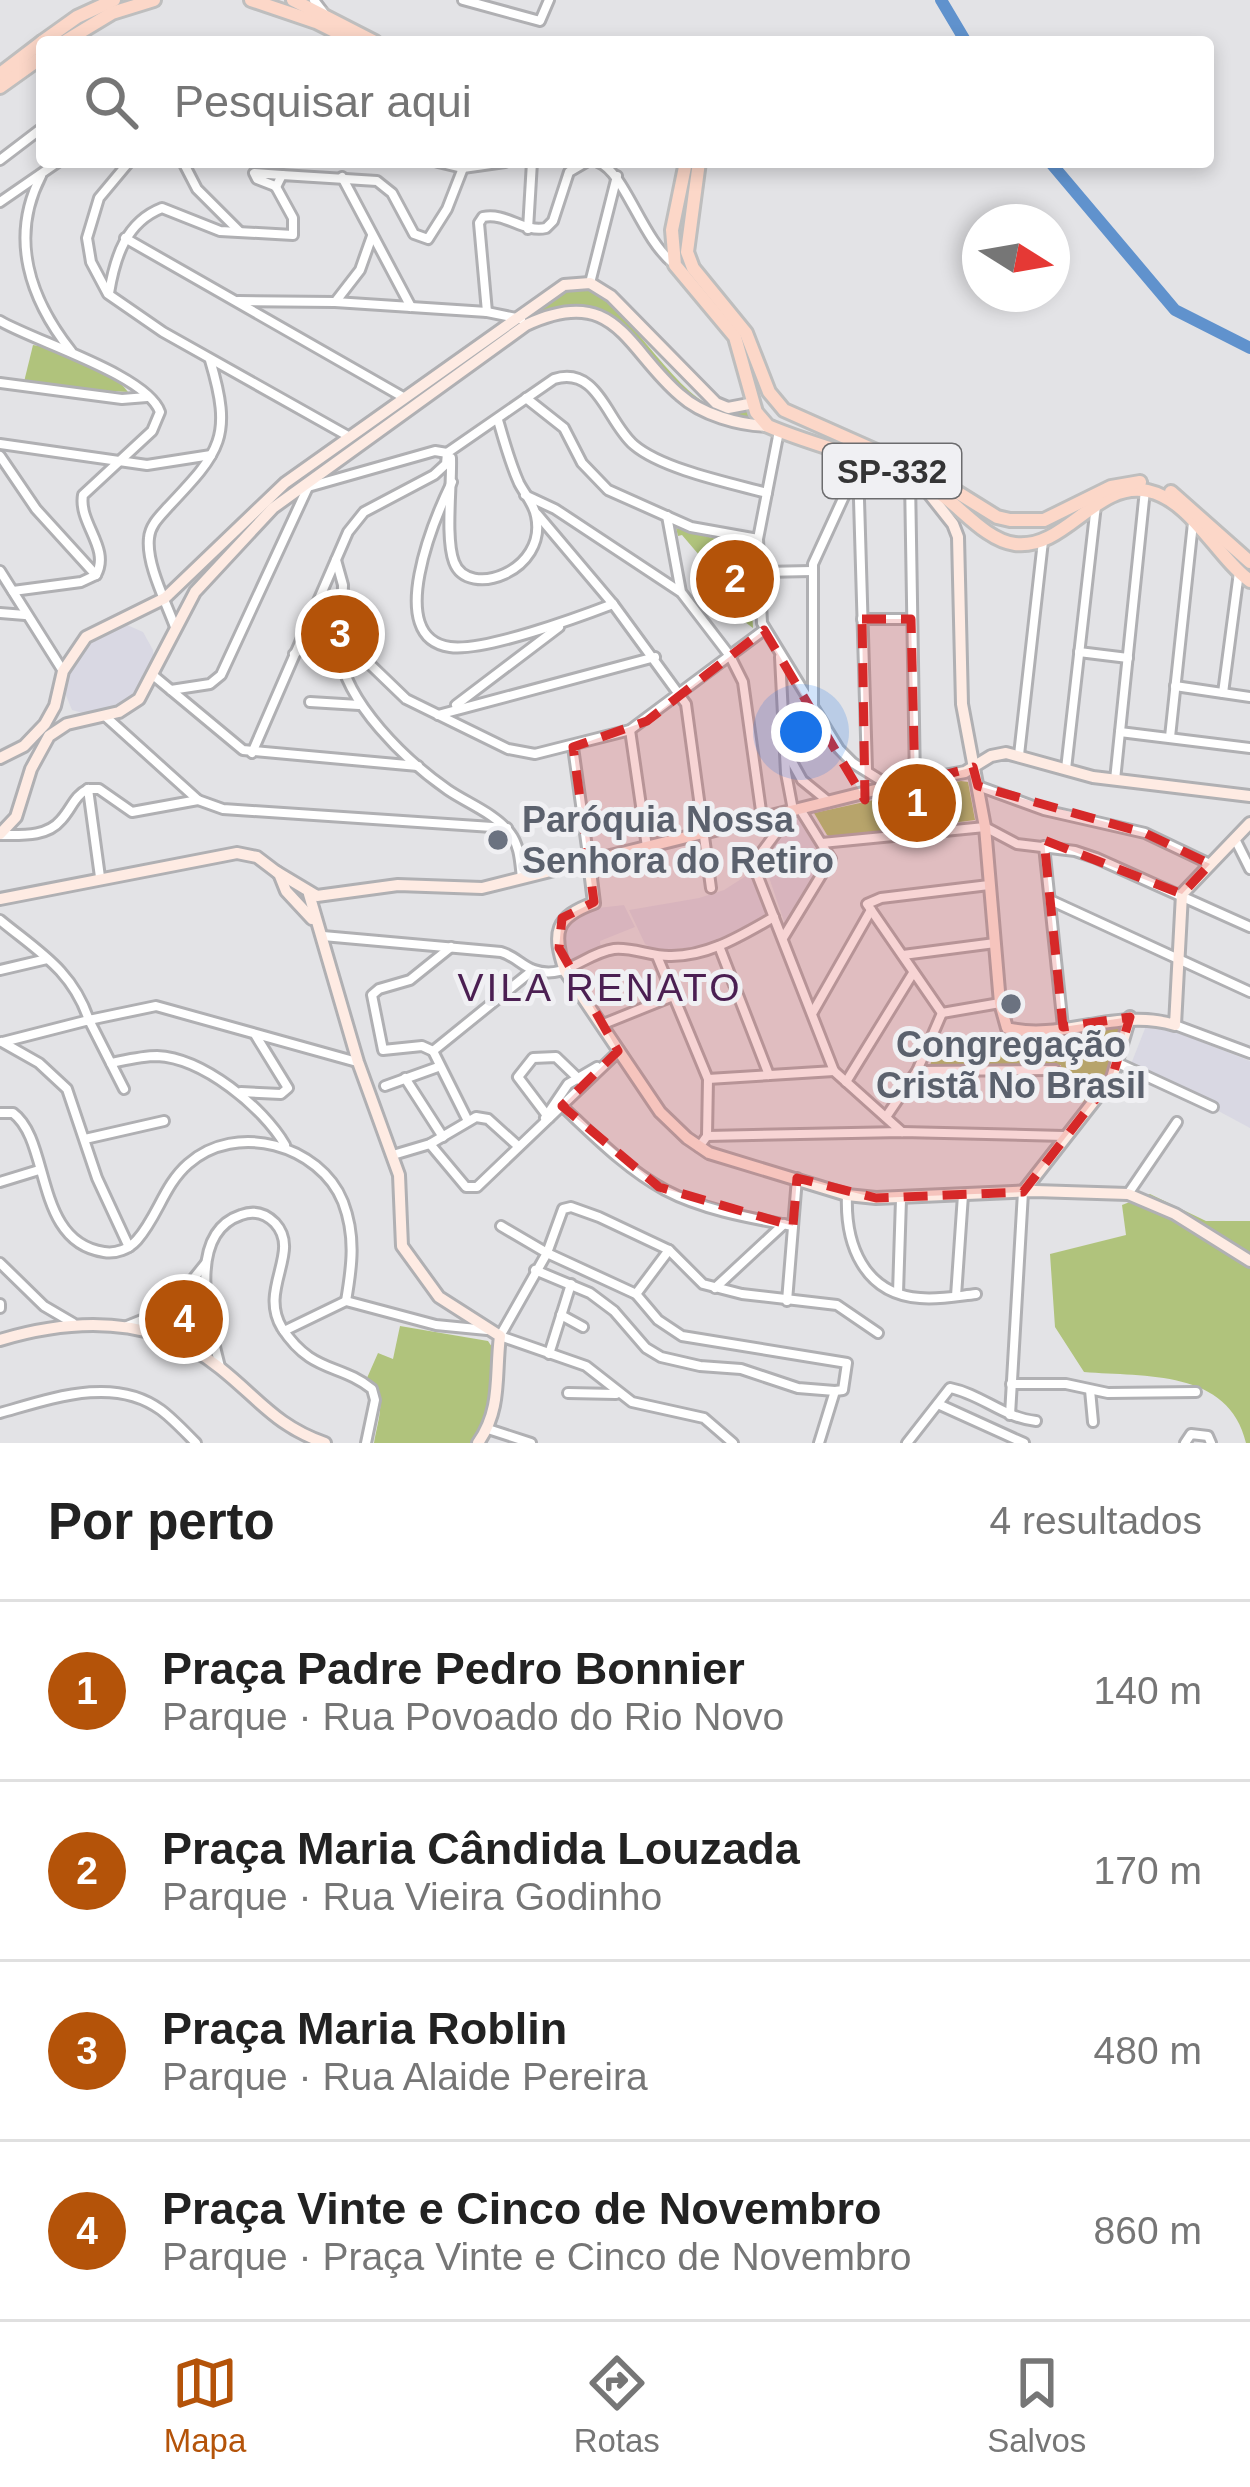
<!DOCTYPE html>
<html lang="pt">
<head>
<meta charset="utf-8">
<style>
	body { margin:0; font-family:Helvetica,sans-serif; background:#f2f2f2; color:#222 }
	.compass { position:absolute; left:962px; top:204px; width:108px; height:108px; border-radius:50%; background:#fff; box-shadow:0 6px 18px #0003; rotate:101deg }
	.you { position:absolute; left:801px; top:732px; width:42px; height:42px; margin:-30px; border:9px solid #fff; border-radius:50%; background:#1a73e8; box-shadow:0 0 0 18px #1a73e833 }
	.badge { display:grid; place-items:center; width:78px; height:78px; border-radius:50%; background:#b45309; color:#fff; font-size:39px; font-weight:700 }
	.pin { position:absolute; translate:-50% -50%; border:6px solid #fff; box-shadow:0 3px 12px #0006 }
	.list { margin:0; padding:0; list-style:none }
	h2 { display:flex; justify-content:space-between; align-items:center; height:156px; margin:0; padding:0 48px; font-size:51px }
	h2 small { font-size:39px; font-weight:400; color:#767676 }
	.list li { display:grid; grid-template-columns:78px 1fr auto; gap:36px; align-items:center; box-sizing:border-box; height:180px; padding:0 48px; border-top:3px solid #e0e0e0 }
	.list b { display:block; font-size:45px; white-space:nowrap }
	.list p { margin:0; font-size:39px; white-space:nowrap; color:#767676 }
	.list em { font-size:39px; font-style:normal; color:#767676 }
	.icon { flex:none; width:66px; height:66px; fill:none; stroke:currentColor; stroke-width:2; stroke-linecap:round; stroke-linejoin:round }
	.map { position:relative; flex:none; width:1250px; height:1443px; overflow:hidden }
	.search { position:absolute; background:#fff; box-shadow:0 6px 18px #0003; left:36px; right:36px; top:36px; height:132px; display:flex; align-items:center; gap:30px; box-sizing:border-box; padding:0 42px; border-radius:12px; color:#767676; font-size:45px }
	.sheet { height:876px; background:#fff }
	nav { display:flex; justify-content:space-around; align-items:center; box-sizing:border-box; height:168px; border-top:3px solid #e0e0e0; background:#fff; font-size:33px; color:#767676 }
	nav a { display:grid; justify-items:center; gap:6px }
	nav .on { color:#b45309 }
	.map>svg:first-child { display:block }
	.built { fill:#d9d8e3 }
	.green { fill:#b0c37c }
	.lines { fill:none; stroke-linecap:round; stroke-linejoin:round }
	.river { stroke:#6092cd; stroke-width:12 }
	.street-casing { stroke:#b0b0b3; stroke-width:14 }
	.secondary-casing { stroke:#b0b0b3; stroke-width:16 }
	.primary-casing { stroke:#bebebe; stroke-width:18 }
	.street { stroke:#fff; stroke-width:8 }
	.secondary { stroke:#feebe3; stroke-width:10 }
	.primary { stroke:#fcd7c8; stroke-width:12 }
	.marked { fill:#d62828; fill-opacity:0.2; stroke:#d62828; stroke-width:9; stroke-dasharray:24 15; stroke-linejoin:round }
	.worship-dot { fill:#6b7280; stroke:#f0f0f3; stroke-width:4.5 }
	.labels { text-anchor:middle; stroke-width:10; stroke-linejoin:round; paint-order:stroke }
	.shield { fill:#f0f0f3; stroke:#6c6c6e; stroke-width:3 }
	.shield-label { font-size:33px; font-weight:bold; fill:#343435 }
	.worship-label { font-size:36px; font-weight:bold; fill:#5b616d; stroke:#f0f0f3; text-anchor:start }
	.neighbourhood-label { font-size:39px; letter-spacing:3px; fill:#4b1f52; stroke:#f0f0f3 }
</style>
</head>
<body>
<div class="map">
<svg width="1250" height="1443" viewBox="0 0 1250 1443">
	<rect width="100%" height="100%" fill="#e3e3e6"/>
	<!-- built -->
	<g class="built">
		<polygon points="125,624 143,632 153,650 154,662 137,692 120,705 83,713 72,710 65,693 72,666 89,640"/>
		<polygon points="800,816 829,857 786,927 762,857"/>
		<polygon points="752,872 767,913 750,926 727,940 688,948 655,950 645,944 629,910 699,898 724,890"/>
		<polygon points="624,905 635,927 600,941 601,949 570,963 565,955 564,921 597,908"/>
		<polygon points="1148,1021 1250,1061 1250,1128 1131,1064"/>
	</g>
	<!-- green -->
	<g class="green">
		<path d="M587,287C631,309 680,404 722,409C731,410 742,407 751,407L762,423C734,416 705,410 682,393C670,384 660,368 651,357C616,314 578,296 526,321L522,316L561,289Z"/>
		<path d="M33,345C64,349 109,366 128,392L54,388L24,382Z"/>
		<polygon points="676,528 749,548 753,628 737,616 732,597 717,576 682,535 678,536"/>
		<polygon points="961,781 968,782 975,820 833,838 827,835 814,813"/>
		<path d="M1124,1021L1113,1067L1084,1102L1064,1100L1061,1065L929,1067L938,1047L948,1037C990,1054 1077,1029 1124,1021Z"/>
		<path d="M1150,1194L1206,1221H1250V1443H1246C1229,1369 1145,1377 1084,1372L1055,1327L1050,1254L1126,1235L1122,1205Z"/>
		<path d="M400,1326L488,1341L494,1350L493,1409L474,1443H374C378,1419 389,1393 367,1378L378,1353L393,1359Z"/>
	</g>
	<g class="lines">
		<!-- river -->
		<g class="river">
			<polyline points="941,0 966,42"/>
			<polyline points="1050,162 1175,310 1250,348"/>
		</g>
		<defs>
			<g id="street">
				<polyline points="314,0 326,16"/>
				<polyline points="463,0 540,21 549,0"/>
				<polyline points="0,160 42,128"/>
				<polyline points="129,162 99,198 87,238 91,262 108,294 163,332 348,436"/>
				<polyline points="183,162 197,189 239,231"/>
				<polyline points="438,162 463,168 505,162"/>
				<path d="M598,162C625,172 641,238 674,264"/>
				<path d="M41,176C9,238 30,299 71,351"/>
				<polyline points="342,177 411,307"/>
				<polyline points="275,186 257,179 254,173 282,175"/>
				<polyline points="276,187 282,175 377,181 392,193 414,234 428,239 447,209 463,168"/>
				<polyline points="0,202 58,162"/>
				<polyline points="528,229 532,162"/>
				<polyline points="125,238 403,397"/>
				<polyline points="590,283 617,176"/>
				<path d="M109,293C115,257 126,222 162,208L220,231L293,235V218L276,187"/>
				<polyline points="238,301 335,302 487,312 521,319"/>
				<polyline points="336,301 360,270 372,236"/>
				<path d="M487,312L479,223L483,217C506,212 523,233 546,228L553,221L569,172L586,162"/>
				<path d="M0,321C36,342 147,375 160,412L152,431L83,495C78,523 111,548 96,575L81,582L13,591"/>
				<polyline points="0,383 122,399 147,397"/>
				<polyline points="526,398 564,428 582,463 608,490 691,527 758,539"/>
				<polyline points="779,431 758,539 762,623 839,749 853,763 890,786"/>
				<polyline points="0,444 147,465 211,455"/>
				<polyline points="0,456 36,509 96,575"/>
				<path d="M451,458C452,485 445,538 454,562C468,600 548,571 536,516C534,504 524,493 519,483C510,463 504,441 498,420"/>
				<polyline points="858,466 867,770"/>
				<polyline points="910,479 915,783"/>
				<path d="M452,482C435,517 383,638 450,647C484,652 579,617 613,604"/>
				<polyline points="308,487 435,451 447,453"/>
				<polyline points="525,495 555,509 679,591"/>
				<polyline points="537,514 613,604 686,704 711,888"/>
				<polyline points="667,516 681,592 730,656 743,682 762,818"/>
				<polyline points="336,560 343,585 342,617"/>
				<polyline points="0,571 63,671"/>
				<polyline points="759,572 812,571"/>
				<polyline points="0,613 25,615"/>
				<circle cx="339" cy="634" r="17"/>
				<polyline points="862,619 911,619"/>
				<path d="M175,627C166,602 146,564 149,538C150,525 160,516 168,507C221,451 233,437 210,360"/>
				<polyline points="351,646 406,699 508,749 535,754 630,730 764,630"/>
				<path d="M339,651C346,703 405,760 448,790C467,803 496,814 510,833C520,846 520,862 522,878"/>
				<polyline points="1079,652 1128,658"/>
				<polyline points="294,654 322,632"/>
				<polyline points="780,657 786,773 793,810 753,864 834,1071 902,1132"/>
				<polyline points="154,676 243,750 418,766"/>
				<polyline points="1175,686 1250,697"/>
				<polyline points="171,690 210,684 221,675 308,487"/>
				<polyline points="1223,693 1239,572"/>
				<polyline points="310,702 359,705"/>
				<polyline points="813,704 813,564 858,466"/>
				<polyline points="456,705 559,627"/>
				<polyline points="438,715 655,657"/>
				<polyline points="105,716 198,800 223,809 507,828"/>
				<polyline points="630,730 647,847"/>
				<polyline points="1120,732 1250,748"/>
				<polyline points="1170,737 1193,523"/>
				<polyline points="573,747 589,862"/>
				<polyline points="786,751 802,780 829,802"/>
				<path d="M252,753L348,532L364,512L434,475L446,464L447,453L554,379C598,365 607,422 634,445C662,469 730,483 767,493"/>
				<polyline points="1019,755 1043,541"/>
				<polyline points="1066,769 1096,505"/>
				<polyline points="1115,780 1145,490"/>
				<polyline points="978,786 1044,810 1145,833 1210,864"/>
				<polyline points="88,789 99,789 132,812 198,800"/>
				<polyline points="88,789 100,877"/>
				<path d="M1,835C22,835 47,837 61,820C72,808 74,796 88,789"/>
				<polyline points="1235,839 1250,869"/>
				<polyline points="822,843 985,827 1017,844 1075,851 1096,858 1250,927"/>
				<polyline points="1044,846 1063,1027"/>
				<polyline points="1050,900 1250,992"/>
				<path d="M0,920C39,952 72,970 89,1020L156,1006L357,1062"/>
				<path d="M323,936L501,952C515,956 522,966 534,970C565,981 585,953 614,949C631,947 651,956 669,956C708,957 742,935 774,917"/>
				<polyline points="783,938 831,859 800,809"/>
				<polyline points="719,946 769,1075"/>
				<polyline points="903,955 995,943"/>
				<polyline points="657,956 708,1079 707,1136"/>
				<polyline points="0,970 47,959"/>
				<polyline points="813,1012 871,910"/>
				<polyline points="942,1013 867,904 881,898 989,885"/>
				<polyline points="942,1013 1000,1003"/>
				<polyline points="601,1025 673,996"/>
				<polyline points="1175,1025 1250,1053"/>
				<polyline points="2,1042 39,1063 67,1089 97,1178 129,1247"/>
				<polyline points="3,1042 89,1020 124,1089"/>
				<polyline points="433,1051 422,1046 383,1050 372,995 379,989 410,980 451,947"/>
				<polyline points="433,1051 533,970"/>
				<polyline points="433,1051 468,1121"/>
				<path d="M111,1063C126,1060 142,1056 157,1056C203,1058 263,1107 285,1145"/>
				<polyline points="1120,1064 1213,1107"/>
				<polyline points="917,1071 1055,1070"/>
				<polyline points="405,1078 443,1137"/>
				<polyline points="708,1079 834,1071"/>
				<polyline points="846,1082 913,973"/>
				<polyline points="385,1086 438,1067"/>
				<polyline points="241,1092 281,1094 288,1088 256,1036"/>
				<path d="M562,1106C593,1135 626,1169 665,1190C703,1210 750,1218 793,1226"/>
				<path d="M0,1113H13C51,1141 34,1242 104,1252C116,1254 129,1249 137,1240C158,1216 164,1185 188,1164C236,1121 320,1145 343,1202C356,1236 352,1266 346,1301L436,1325L487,1330"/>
				<polyline points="886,1117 917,1071 942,1013"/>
				<polyline points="545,1118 568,1084 597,1067"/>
				<polyline points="549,1118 518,1077 533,1058 556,1057 584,1084"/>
				<polyline points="85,1139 164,1121"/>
				<polyline points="430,1144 466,1187 477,1187 618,1052"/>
				<polyline points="699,1147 707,1136 902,1132 1064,1136"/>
				<polyline points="393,1155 430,1144 476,1117 488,1119 518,1146"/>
				<polyline points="0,1182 39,1170"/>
				<polyline points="1128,1194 1177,1122"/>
				<path d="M847,1195C845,1243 863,1294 920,1298C938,1300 958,1296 976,1294"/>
				<polyline points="501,1226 547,1253 636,1294 658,1320 682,1336 847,1363 843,1390 835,1391 819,1443"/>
				<polyline points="0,1263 44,1306 73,1323"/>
				<polyline points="535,1270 590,1293 614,1311 646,1348 661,1357 700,1366 741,1369 798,1388 835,1391"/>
				<polyline points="715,1288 784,1224"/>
				<polyline points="898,1293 901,1199"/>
				<polyline points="636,1294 669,1250"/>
				<polyline points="956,1296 963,1195"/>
				<polyline points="787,1301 797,1178"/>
				<polyline points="0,1304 0,1308"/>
				<polyline points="561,1315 583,1327"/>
				<polyline points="127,1326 169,1309 206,1263"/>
				<polyline points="284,1331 346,1301"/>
				<polyline points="549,1354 571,1284"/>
				<path d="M220,1367C210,1327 184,1234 241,1215C254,1210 265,1213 275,1223C302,1252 258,1289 282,1328C312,1374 340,1363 372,1389L375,1400L366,1443"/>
				<polyline points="1011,1384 1066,1384 1108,1393 1196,1392"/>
				<polyline points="1090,1390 1093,1422"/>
				<polyline points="568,1393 616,1394"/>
				<polyline points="938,1404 1024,1443"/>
				<path d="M0,1413C50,1399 114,1375 161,1410C173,1419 185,1432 196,1443"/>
				<polyline points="1010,1415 1023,1192"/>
				<polyline points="488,1429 531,1443"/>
				<polyline points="733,1443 704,1418 632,1402 586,1366 500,1336 547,1253 563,1209 571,1207 599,1217 669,1250 703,1284 742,1294 837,1305 878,1333"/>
				<path d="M907,1443L950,1388C981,1394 1004,1418 1036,1421"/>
				<polyline points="1185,1443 1191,1434 1208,1436 1211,1443"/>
			</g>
			<g id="secondary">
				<path d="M923,486L953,524L958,537L962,704L985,827L1000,1003L1007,1028C1062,1042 1116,1007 1175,1025L1182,894L1250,823"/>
				<polyline points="0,758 24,746 45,724 55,706 63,671 86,637 165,598 285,483 564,285 590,283 611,296 716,403 728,408 754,403"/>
				<path d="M0,834L16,817L31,769L49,736L67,724L119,712L139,699L195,592L273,508L526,325C616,283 626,349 680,395C702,415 739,425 768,426"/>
				<path d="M589,862L594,903C555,917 552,932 565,971L660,1112L687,1138L709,1153L847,1195L876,1198L1035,1191L1128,1194L1175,1214L1250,1261"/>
				<polyline points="277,872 317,896 398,885 482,888 891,786 965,772 991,756 1006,753 1093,777 1250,796"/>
				<polyline points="280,876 286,891 312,919"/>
				<path d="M309,894L358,1062L399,1175L402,1246L439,1297L500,1336C495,1375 502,1409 478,1443"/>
				<polyline points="0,899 237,853 257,857 278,873"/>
				<polyline points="1023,1192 1112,1078 1130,1017"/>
				<path d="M0,1340C77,1317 155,1316 220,1368C259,1399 276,1426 325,1443"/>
			</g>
			<g id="primary">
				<polyline points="251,0 316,22 356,42"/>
				<polyline points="293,0 375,42"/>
				<polyline points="42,42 77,17 114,0"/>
				<polyline points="64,42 112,13 154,0"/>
				<polyline points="0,74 42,42"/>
				<polyline points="0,87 42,57"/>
				<path d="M686,162L672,230L675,265L735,337L756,412L768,426C821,449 881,459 932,488C958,503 984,540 1015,544C1066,550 1096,480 1148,491C1191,500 1216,556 1250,581"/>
				<polyline points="699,162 687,252 693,268 746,333 769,392 784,410 928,474 997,517 1010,520 1044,520 1111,487 1140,482"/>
				<polyline points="1171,492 1250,562"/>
			</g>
		</defs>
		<!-- street casing -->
		<use href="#street" class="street-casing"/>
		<!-- secondary casing -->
		<use href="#secondary" class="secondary-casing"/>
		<!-- primary casing -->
		<use href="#primary" class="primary-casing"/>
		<!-- street -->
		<use href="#street" class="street"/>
		<!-- secondary -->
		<use href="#secondary" class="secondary"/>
		<!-- primary -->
		<use href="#primary" class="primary"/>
	</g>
	<!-- marked area -->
	<path class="marked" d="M862,619H911L915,783L973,767L978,786L1145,833L1210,864L1182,894L1044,840L1063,1027L1130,1017L1112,1078L1023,1192L876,1198L797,1178L793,1226L659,1187L562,1106L618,1051L559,948L562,918L594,902L573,747L647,721L764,630L865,800Z"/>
	<!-- markers -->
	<g class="worship-dot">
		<circle cx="498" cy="840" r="12"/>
		<circle cx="1011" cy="1004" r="12"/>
	</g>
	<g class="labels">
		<!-- shield labels -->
		<rect class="shield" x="823" y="444" width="138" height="54" rx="9"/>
		<g class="shield-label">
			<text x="892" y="483">SP-332</text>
		</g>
		<!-- worship labels -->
		<g class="worship-label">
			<text x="522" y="832">Paróquia Nossa<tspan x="522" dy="41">Senhora do Retiro</tspan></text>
			<text x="1011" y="1057" text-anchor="middle">Congregação<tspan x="1011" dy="41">Cristã No Brasil</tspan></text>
		</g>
		<!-- neighbourhood labels -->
		<g class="neighbourhood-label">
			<text x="600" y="1001">VILA RENATO</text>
		</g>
	</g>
</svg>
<svg class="compass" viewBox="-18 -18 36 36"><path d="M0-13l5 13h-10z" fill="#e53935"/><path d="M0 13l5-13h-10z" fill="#767676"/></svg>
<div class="you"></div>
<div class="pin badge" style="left:917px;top:803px">1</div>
<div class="pin badge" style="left:735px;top:579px">2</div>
<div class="pin badge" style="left:340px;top:634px">3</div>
<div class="pin badge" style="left:184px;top:1319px">4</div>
<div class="search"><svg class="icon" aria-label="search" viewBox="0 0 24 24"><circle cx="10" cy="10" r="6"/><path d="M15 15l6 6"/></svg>Pesquisar aqui</div>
</div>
<section class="sheet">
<h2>Por perto<small>4 resultados</small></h2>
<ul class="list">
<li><span class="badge">1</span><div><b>Praça Padre Pedro Bonnier</b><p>Parque · Rua Povoado do Rio Novo</p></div><em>140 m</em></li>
<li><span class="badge">2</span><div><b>Praça Maria Cândida Louzada</b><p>Parque · Rua Vieira Godinho</p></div><em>170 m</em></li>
<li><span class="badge">3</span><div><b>Praça Maria Roblin</b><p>Parque · Rua Alaide Pereira</p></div><em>480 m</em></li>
<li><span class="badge">4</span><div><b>Praça Vinte e Cinco de Novembro</b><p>Parque · Praça Vinte e Cinco de Novembro</p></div><em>860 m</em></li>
</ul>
</section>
<nav>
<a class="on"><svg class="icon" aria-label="map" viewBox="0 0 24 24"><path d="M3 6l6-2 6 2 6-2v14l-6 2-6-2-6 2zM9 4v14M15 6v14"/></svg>Mapa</a>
<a><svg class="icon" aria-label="directions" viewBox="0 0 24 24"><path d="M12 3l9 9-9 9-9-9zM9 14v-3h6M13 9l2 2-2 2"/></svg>Rotas</a>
<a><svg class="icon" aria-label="saved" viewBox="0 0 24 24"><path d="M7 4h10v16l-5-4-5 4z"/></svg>Salvos</a>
</nav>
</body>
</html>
